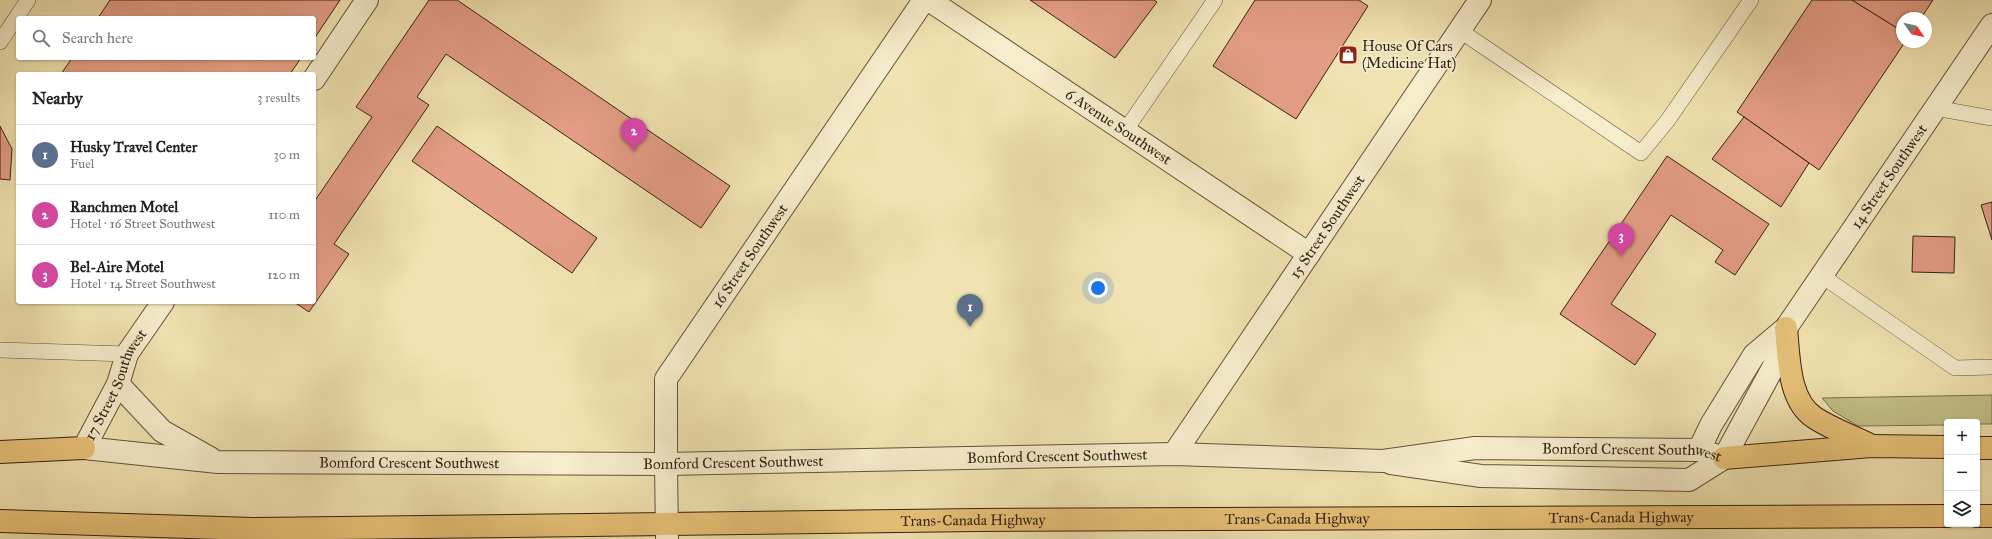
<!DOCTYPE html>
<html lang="en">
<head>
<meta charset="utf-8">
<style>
	body { margin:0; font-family:"IM FELL Great Primer",serif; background:#f6f6f6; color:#222 }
	.controls { position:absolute; right:12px; bottom:12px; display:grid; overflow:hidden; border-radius:4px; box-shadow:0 1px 3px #0004 }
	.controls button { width:36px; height:36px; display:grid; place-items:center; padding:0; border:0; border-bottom:1px solid #e0e0e0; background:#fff; color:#222; font:20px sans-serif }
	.compass { position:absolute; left:1896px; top:12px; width:36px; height:36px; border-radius:50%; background:#fff; box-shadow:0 1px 3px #0004; rotate:124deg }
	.you { position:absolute; left:1098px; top:288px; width:14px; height:14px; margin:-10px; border:3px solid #fff; border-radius:50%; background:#1a73e8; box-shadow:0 0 0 6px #1a73e833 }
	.badge { display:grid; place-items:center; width:26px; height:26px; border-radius:50%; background:#ea580c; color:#fff; font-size:13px; font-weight:700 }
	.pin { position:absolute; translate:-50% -33px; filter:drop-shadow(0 1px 2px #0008) }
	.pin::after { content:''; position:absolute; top:21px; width:14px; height:12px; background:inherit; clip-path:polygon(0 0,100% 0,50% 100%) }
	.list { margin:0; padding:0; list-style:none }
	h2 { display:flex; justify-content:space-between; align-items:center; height:52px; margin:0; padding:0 16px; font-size:17px }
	h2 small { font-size:13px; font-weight:400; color:#767676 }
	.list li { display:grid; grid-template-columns:26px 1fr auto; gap:12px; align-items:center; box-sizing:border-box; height:60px; padding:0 16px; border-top:1px solid #e0e0e0 }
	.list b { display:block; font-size:15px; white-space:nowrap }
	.list p { margin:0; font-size:13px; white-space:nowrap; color:#767676 }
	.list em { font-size:13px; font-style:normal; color:#767676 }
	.icon { flex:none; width:22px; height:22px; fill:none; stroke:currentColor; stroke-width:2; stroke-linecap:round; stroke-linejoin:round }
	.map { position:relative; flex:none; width:1992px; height:539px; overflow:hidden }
	.search { position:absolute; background:#fff; box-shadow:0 1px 3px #0004; left:16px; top:16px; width:300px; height:44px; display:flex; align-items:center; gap:10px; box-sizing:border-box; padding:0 14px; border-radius:4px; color:#767676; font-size:15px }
	.panel { position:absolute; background:#fff; box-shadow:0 1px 3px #0004; left:16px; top:72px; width:300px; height:232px; border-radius:4px }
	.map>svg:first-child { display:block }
	.green { fill:#c2c186; stroke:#7c704e }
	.building { fill:#e49d86; stroke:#352016 }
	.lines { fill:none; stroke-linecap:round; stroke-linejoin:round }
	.service-casing { stroke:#64513d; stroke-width:16 }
	.minor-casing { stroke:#64513d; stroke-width:24 }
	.tertiary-casing { stroke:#64513d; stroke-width:24 }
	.trunk-casing { stroke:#352016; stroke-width:24 }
	.motorway-casing { stroke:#352016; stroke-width:24 }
	.service { stroke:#f6edcc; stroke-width:15 }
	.minor { stroke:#f6edcc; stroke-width:22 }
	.tertiary { stroke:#f6edcc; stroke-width:22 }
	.trunk { stroke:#e8c278; stroke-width:22 }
	.motorway { stroke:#e8c278; stroke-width:22 }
	.labels { text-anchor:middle; stroke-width:3.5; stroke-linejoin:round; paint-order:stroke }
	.poi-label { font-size:15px; fill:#352016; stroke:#f6edcc; text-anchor:start }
	.street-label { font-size:15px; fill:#352016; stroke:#f6edcc }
</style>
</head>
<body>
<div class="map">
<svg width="1992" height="539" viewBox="0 0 1992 539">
	<rect width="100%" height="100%" fill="#f1e3b1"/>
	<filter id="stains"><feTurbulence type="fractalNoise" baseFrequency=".005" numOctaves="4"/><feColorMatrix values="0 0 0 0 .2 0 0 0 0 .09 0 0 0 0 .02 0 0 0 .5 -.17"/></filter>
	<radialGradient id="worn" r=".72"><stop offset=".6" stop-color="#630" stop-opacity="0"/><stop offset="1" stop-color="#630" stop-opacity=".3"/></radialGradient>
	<!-- green -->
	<polygon class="green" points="1992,395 1992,424 1977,424 1977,422 1947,422 1947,425 1858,426 1833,411 1822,398"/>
	<!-- building -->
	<g class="building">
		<polygon points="110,0 340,0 314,39 314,18 98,18"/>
		<polygon points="429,0 457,0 730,186 701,228 446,54 417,97 429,105 334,244 349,254 309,312 294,302 314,302 314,202 372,117 356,107"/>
		<polygon points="1030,0 1154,0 1157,2 1115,58"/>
		<polygon points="1255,0 1359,0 1368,6 1296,119 1213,66"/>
		<polygon points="1812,0 1852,0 1902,31 1902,42 1905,42 1819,170 1737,112"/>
		<polygon points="1852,0 1933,0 1921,18 1902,18 1902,31"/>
		<polygon points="72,58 301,58 290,74 61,74"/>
		<polygon points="1744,117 1809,163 1781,207 1712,159"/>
		<polygon points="0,126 12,149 10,180 0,179"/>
		<polygon points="437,126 597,238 572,273 412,161"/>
		<polygon points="1667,156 1769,224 1735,275 1715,262 1723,250 1671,215 1611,304 1656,334 1635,365 1560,314"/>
		<polygon points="1992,202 1992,240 1981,205"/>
		<polygon points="1913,236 1955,237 1954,273 1912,272"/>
	</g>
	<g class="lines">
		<defs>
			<g id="service">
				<polyline points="1459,30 1641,153 1668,120 1751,0"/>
				<polyline points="0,42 28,0"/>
				<polyline points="1935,108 1992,118"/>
				<polyline points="1125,131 1215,0"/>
				<polyline points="1822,276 1955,368 1992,367"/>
				<polyline points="0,350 127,354"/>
			</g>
			<g id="minor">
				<path id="s1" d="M929,0L1309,254"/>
				<polyline points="314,79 367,0"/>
				<path id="s2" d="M84,448L118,384L127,354L163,302"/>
				<path id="s3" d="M1699,450L1711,425L1754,355L1786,328L1992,25"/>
				<path id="s4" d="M1174,454L1480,0"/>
				<polyline points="1391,463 1481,476 1689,480 1724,458 1775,364 1786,329"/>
				<path id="s5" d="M666,464V379L924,0"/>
			</g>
			<g id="tertiary">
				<polyline points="118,384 162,431 210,458"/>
				<path id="s6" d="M84,448L218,462L666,464L1174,454L1383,461L1475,448L1699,450L1724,458"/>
				<polyline points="666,464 667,539"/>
			</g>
			<g id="trunk">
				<path d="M1786,328C1789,357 1788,401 1815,418C1832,429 1852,436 1870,445"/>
				<polyline points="1977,448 1992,448"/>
				<polyline points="1724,458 1871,446 1947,447"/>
				<polyline points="1977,516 1992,516"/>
				<path id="s7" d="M667,524L977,520L1947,516"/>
			</g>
			<g id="motorway">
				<polyline points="0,452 84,448"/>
				<polyline points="0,521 252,529 667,524"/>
			</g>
		</defs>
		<!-- service casing -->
		<use href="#service" class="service-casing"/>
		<!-- minor casing -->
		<use href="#minor" class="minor-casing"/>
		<!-- tertiary casing -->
		<use href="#tertiary" class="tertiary-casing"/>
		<!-- trunk casing -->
		<use href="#trunk" class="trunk-casing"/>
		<!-- motorway casing -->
		<use href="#motorway" class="motorway-casing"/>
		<!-- service -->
		<use href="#service" class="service"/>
		<!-- minor -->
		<use href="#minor" class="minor"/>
		<!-- tertiary -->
		<use href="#tertiary" class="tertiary"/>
		<!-- trunk -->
		<use href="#trunk" class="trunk"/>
		<!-- motorway -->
		<use href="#motorway" class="motorway"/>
	</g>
	<!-- icons -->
	<defs>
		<symbol id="shop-square" viewBox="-11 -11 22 22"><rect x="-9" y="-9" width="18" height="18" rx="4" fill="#8f2418" stroke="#f6edcc"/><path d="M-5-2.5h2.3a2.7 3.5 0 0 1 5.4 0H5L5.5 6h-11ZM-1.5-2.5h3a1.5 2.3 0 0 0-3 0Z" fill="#fff"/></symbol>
	</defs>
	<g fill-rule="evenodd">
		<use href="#shop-square" x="1337" y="44" width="22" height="22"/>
	</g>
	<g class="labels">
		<!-- poi labels -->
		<g class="poi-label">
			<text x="1362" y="51">House Of Cars<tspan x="1362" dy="17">(Medicine Hat)</tspan></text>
		</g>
		<!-- street labels -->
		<g class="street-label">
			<text dy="5" stroke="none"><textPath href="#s1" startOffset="228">6 Avenue Southwest</textPath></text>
			<text dy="5" stroke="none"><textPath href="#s3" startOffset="335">14 Street Southwest</textPath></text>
			<text dy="5" stroke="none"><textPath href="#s4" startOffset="274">15 Street Southwest</textPath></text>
			<text dy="5" stroke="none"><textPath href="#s5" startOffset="234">16 Street Southwest</textPath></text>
			<text dy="5" stroke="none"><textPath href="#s2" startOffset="71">17 Street Southwest</textPath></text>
			<text dy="5" stroke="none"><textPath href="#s6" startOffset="1550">Bomford Crescent Southwest</textPath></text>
			<text dy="5" stroke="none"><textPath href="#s6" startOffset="974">Bomford Crescent Southwest</textPath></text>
			<text dy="5" stroke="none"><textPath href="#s6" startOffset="650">Bomford Crescent Southwest</textPath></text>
			<text dy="5" stroke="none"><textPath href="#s6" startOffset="326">Bomford Crescent Southwest</textPath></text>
			<text dy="5" stroke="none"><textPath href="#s7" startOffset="954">Trans-Canada Highway</textPath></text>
			<text dy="5" stroke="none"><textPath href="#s7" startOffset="630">Trans-Canada Highway</textPath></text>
			<text dy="5" stroke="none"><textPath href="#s7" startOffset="306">Trans-Canada Highway</textPath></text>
		</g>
	</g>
	<rect width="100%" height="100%" filter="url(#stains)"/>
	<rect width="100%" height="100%" fill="url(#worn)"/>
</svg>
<div class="controls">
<button>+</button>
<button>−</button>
<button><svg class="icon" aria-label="layers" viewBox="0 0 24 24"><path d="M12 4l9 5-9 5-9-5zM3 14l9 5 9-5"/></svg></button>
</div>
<svg class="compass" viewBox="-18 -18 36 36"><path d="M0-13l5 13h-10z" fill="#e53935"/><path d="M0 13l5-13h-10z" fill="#767676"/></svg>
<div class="you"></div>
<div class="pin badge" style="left:970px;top:327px;background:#5c6f8a">1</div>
<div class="pin badge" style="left:634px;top:151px;background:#d1479c">2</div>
<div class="pin badge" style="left:1621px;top:256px;background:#d1479c">3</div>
<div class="search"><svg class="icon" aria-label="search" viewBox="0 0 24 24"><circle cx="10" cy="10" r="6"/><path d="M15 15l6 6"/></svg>Search here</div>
<section class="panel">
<h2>Nearby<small>3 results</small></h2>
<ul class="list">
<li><span class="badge" style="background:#5c6f8a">1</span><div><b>Husky Travel Center</b><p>Fuel</p></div><em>30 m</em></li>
<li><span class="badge" style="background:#d1479c">2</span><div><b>Ranchmen Motel</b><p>Hotel · 16 Street Southwest</p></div><em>110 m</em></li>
<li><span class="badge" style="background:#d1479c">3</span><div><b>Bel-Aire Motel</b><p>Hotel · 14 Street Southwest</p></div><em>120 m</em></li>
</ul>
</section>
</div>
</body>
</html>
